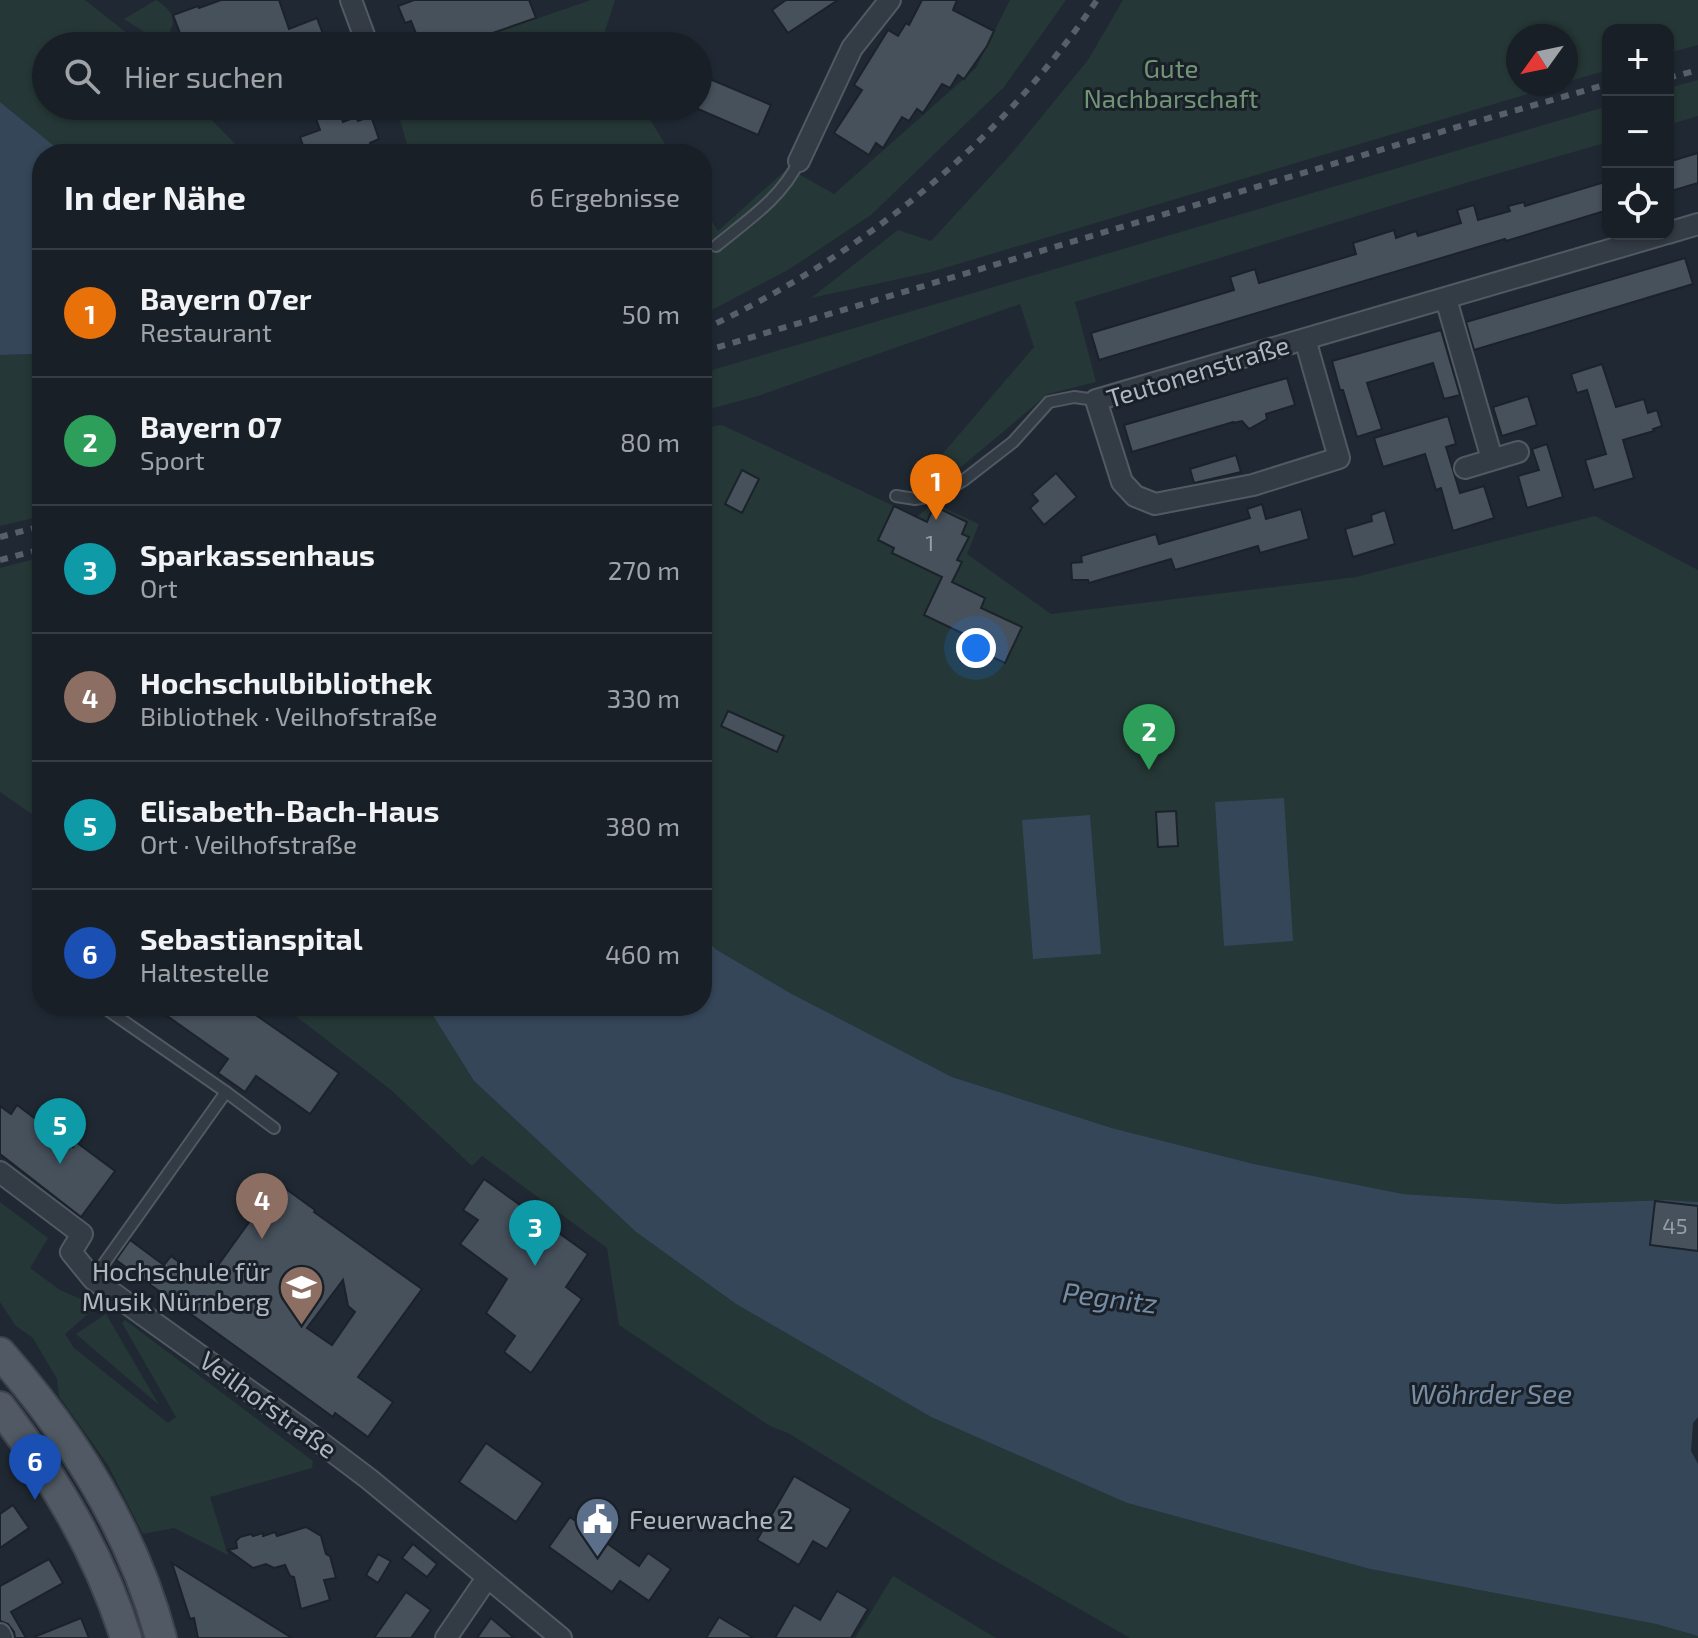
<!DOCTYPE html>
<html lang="de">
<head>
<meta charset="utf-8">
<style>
	body { margin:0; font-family:"Exo 2",sans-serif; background:#21272e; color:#f1f3f6 }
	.controls { position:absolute; right:24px; top:24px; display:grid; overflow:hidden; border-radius:16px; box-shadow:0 2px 6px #0004 }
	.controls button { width:72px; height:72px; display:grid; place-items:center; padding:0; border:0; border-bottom:2px solid #363d43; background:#181f26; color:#f1f3f6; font:40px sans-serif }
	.compass { position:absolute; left:1506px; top:24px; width:72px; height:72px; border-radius:50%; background:#181f26; box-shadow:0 2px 6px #0004; rotate:237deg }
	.you { position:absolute; left:976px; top:648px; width:28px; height:28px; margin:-20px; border:6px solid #fff; border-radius:50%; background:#1a73e8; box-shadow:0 0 0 12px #1a73e833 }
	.badge { display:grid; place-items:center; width:52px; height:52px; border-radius:50%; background:#db2777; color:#fff; font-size:26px; font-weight:700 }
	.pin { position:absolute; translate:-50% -66px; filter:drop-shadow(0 2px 4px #0008) }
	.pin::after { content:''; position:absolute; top:42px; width:28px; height:24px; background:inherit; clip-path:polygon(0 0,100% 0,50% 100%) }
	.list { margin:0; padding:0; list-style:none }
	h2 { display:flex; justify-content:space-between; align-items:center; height:104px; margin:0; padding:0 32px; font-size:34px }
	h2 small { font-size:26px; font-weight:400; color:#9fa2a7 }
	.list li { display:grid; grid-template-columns:52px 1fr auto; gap:24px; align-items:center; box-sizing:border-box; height:128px; padding:0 32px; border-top:2px solid #363d43 }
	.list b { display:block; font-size:30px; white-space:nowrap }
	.list p { margin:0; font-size:26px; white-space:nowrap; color:#9fa2a7 }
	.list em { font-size:26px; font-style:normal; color:#9fa2a7 }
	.icon { flex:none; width:44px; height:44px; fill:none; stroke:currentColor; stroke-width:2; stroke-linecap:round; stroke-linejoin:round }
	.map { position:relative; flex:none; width:1698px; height:1638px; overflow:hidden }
	.search { position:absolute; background:#181f26; box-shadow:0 2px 6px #0004; left:32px; top:32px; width:680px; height:88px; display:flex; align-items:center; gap:20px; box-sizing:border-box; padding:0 28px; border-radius:44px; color:#9fa2a7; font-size:30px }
	.panel { position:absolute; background:#181f26; box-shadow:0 2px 6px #0004; left:32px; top:144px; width:680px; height:872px; border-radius:32px }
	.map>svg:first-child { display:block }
	.green { fill:#253736 }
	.water { fill:#354659 }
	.building { fill:#47515c; stroke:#1b222a; stroke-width:2; fill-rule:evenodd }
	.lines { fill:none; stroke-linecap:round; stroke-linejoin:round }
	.service-casing { stroke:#515962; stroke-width:14 }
	.minor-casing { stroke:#515962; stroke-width:24 }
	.primary-casing { stroke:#3d444d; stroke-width:34 }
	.service { stroke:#333b44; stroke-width:10 }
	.minor { stroke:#333b44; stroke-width:20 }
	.primary { stroke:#515a64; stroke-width:30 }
	.rail { stroke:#565f6a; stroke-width:6; stroke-dasharray:8 8; stroke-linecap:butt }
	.labels { text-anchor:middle; stroke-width:6; stroke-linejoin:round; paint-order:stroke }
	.number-label { font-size:22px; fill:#949da8 }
	.park-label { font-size:26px; fill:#709475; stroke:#192028 }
	.street-label { font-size:26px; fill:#adb6c1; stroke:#192028 }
	.poi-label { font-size:26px; fill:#adb6c1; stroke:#192028; text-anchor:end }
	.water-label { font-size:28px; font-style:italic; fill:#788ea7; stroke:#192028 }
</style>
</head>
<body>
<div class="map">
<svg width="1698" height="1638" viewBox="0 0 1698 1638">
	<rect width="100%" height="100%" fill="#202933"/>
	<!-- green -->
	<g class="green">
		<polygon points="0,0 85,0 128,34 139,46 46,46 46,106 198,106 245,154 64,154 0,102"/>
		<path d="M156,0C178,14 176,23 163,44L124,19Z"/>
		<polygon points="591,0 615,0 600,46 457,46"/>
		<polygon points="1010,0 1066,0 1004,87 871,215 788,270 702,315 702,205 718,231 788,168 834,194 976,68"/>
		<polygon points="1123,0 1698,0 1698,45 1668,53 1668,30 1608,30 1608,70 1566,82 1566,36 1518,36 1518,84 1561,84 931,272 811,298 898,230 931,241 1011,154 1088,60"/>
		<polygon points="1698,80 1698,116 1668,125 1668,88"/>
		<polygon points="396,106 638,106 643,108 671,154 410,154"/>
		<polygon points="1608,106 1608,142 1469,182 1075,302 1096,382 1048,394 936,488 920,480 1034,347 1020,304 758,396 702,411 702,373"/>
		<polygon points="34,354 42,357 42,516 0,526 0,355"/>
		<polygon points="722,425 917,517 933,503 979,524 967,554 1051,614 1356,577 1595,516 1698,570 1698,1202 1666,1200 1560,1204 1403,1194 1254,1164 1112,1128 952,1077 792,994 717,950 702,937 702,428"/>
		<polygon points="42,557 42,821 0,792 0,568"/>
		<polygon points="283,1006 427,1006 474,1081 636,1232 736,1304 931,1417 1127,1503 1370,1569 1656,1624 1698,1636 1698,1638 1130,1638 985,1555 788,1433 770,1426 619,1325 607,1248 482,1156 472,1166 391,1090"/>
		<polygon points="0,1202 48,1238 30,1268 60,1290 97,1306 65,1334 74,1348 168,1423 176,1417 122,1323 125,1320 313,1461 312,1468 210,1497 228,1555 174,1528 143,1534 108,1465 59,1396 57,1379 33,1338 16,1326 0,1302"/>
		<polygon points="106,1314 159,1405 76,1334"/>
		<polygon points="893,1576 996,1638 997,1638 855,1638"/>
	</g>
	<!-- water -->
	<g class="water">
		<polygon points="0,102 64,154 42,154 42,357 34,354 0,355"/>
		<polygon points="1284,798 1293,941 1224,946 1215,802"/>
		<polygon points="1090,815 1101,954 1033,959 1022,820"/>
		<polygon points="702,937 717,950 792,994 952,1077 1112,1128 1254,1164 1403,1194 1560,1204 1666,1200 1698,1202 1698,1417 1693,1423 1691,1451 1698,1464 1698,1636 1656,1624 1370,1569 1127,1503 931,1417 736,1304 636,1232 474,1081 427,1006 702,1006"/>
	</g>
	<!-- building -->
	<g class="building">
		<polygon points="221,0 279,0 289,29 317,18 323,34 290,46 185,46 173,15 198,6 199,8"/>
		<polygon points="414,0 529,0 536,18 455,46 421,46 411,21 405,23 398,6"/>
		<polygon points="786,0 838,0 788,33 772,10"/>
		<polygon points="922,0 957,0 953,10 994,31 987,46 964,79 958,75 950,88 942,84 923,113 917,109 909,121 902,117 883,148 876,143 869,155 834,133 862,90 854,85 888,30 898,36 906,23 909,25"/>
		<polygon points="698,74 771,105 758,135 698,109"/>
		<polygon points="338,108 343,122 356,117 358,121 371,116 379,139 370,143 374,154 306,154 300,137 320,130 315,116"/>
		<polygon points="1698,153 1698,183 1668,192 1668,162"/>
		<polygon points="1608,181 1608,210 1506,241 1505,239 1099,360 1091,333 1234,290 1230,277 1255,269 1259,283 1356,254 1353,243 1394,230 1396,238 1416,231 1418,236 1461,223 1457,210 1474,205 1478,220 1510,211 1508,206 1524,202 1525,206"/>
		<polygon points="1685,258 1693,284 1474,350 1466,322"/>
		<polygon points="1441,330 1460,395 1444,399 1433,363 1367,383 1382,429 1357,437 1343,390 1340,390 1332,361"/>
		<polygon points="1602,364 1616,407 1644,399 1648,413 1657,410 1662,426 1653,429 1654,431 1623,440 1634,478 1594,490 1585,460 1606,454 1587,390 1577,393 1571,374"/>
		<polygon points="1287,378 1295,405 1266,414 1267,419 1249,429 1242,421 1233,423 1233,422 1132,452 1124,425"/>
		<polygon points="1528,396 1537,425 1502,436 1493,407"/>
		<polygon points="1448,416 1456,444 1446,447 1460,493 1484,486 1494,518 1453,531 1441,488 1436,490 1425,454 1383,467 1374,438"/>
		<polygon points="1547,444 1563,497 1527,508 1518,476 1539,470 1532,449"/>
		<polygon points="1236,455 1241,472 1194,483 1190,469"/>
		<polygon points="742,470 759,479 742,513 725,504"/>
		<polygon points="1056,473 1077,497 1044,525 1030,508 1038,501 1032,494"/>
		<polygon points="1262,504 1266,519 1301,509 1309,539 1260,553 1258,546 1175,570 1171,559 1089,583 1088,580 1072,580 1071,563 1082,562 1081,556 1156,534 1159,544 1250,518 1247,509"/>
		<polygon points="894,506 927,522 934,506 967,522 962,534 969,537 957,560 962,562 952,582 985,598 981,608 1022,627 1005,663 962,643 966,635 924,615 942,577 892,553 894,548 878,540"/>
		<polygon points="1385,510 1395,544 1353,557 1345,529 1372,521 1371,515"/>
		<polygon points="728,711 784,736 777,752 721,726"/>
		<polygon points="1176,811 1178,846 1158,847 1156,812"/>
		<polygon points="153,1006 243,1006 339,1073 310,1114 256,1076 245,1092 218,1073 228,1059"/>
		<polygon points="17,1105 73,1147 76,1142 115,1171 81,1217 0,1154 0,1106 11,1114"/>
		<polygon points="484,1179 588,1254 566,1287 582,1299 531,1373 504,1352 515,1336 486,1313 507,1279 460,1244 478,1220 463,1210"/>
		<path d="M258,1181H264L273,1184L275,1181L315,1210L314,1212L422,1289L358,1377L393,1402L368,1437L335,1413L333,1417L116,1260L130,1240L164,1265L171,1256L206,1282L252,1218L241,1210L251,1196L250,1191L253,1185ZM343,1280L348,1306L355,1312L332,1345L307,1328Z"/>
		<polygon points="1655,1201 1698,1206 1698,1251 1650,1245"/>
		<polygon points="486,1443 543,1483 516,1522 459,1482"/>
		<polygon points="794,1476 851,1509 827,1549 813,1541 799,1565 757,1540"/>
		<polygon points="13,1505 29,1528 0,1548 0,1514"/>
		<polygon points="570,1517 639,1566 648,1553 671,1569 649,1601 620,1581 612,1592 549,1547"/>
		<polygon points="306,1527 321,1536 326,1554 330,1556 336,1578 324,1580 330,1600 301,1609 294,1577 290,1576 285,1565 274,1568 266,1564 253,1568 228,1550 237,1548 236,1541 240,1537 251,1534 253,1536 263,1533 263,1536 275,1532 277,1536"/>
		<polygon points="413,1544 437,1564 427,1577 402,1558"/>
		<polygon points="378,1554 391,1561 378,1583 366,1575"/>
		<polygon points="49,1559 63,1583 11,1612 26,1638 15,1638 14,1632 8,1624 0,1621 0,1586"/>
		<polygon points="172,1563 292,1638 198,1638 194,1618 190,1619"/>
		<polygon points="837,1591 868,1609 851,1638 775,1638 794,1605 820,1620"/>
		<polygon points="406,1592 431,1610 411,1638 374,1638"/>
		<polygon points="719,1617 754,1638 706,1638"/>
		<polygon points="81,1618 89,1638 34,1638 34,1637"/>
		<polygon points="491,1618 514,1638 477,1638"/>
	</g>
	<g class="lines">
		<defs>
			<g id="service">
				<path d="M716,246C746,221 782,198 799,161"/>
				<polyline points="896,496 915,499 939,495 964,480 1013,442 1049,402 1074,397 1096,400"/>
				<polyline points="109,1011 226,1092"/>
				<polyline points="93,1279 226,1092 274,1128"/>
			</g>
			<g id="minor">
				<polyline points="351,0 368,46"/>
				<polyline points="799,161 852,48 890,0"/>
				<polyline points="1668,233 1698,224"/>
				<polyline points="1446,299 1492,459"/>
				<path d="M1305,339L1339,458L1253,485L1155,504L1135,496L1122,482L1096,400C1285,344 1475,290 1664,234"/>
				<polyline points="1465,468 1518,452"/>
				<polyline points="0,1172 82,1234 71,1252 93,1279 308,1433 369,1479 561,1638"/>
				<polyline points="0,1634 2,1638"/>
				<polyline points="446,1638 487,1578"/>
			</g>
			<g id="primary">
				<path d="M0,1353C72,1435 133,1532 161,1638"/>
				<path d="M0,1407C54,1478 99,1552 126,1638"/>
			</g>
		</defs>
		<!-- service casing -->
		<use href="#service" class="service-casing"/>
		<!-- minor casing -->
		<use href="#minor" class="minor-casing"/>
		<!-- primary casing -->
		<use href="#primary" class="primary-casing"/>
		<!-- service -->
		<use href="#service" class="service"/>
		<!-- minor -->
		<use href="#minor" class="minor"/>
		<!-- primary -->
		<use href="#primary" class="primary"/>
		<!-- rail -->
		<g class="rail">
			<polyline points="1668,78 1698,70"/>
			<path d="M702,330C861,256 998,146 1097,0"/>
			<polyline points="702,352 1454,128 1608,84"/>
			<polyline points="0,537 42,526"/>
			<polyline points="0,560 42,549"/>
		</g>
	</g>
	<!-- icons -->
	<defs>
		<symbol id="university-pin" viewBox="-11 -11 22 30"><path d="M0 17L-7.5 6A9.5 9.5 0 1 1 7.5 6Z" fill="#8d6e63" stroke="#192028"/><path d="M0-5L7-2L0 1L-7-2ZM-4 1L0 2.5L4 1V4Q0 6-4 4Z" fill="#fff"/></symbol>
		<symbol id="civic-pin" viewBox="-11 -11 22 30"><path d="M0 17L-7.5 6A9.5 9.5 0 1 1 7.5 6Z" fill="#5c6f8a" stroke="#192028"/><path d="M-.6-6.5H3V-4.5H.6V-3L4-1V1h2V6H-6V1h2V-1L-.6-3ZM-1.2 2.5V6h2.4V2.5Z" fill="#fff"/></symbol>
	</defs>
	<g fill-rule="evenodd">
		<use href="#university-pin" x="276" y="1262" width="51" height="69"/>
		<use href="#civic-pin" x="572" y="1494" width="51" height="69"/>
	</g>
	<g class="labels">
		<!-- number labels -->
		<g class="number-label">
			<text x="930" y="551">1</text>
			<text x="1675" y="1234">45</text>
		</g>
		<!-- park labels -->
		<g class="park-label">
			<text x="1171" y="78">Gute<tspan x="1171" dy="30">Nachbarschaft</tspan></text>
		</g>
		<!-- street labels -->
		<g class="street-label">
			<text transform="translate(1198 372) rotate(-17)" y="9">Teutonenstraße</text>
			<text transform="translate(268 1405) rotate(36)" y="9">Veilhofstraße</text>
		</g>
		<!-- poi labels -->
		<g class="poi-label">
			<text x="270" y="1281">Hochschule für<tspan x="270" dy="30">Musik Nürnberg</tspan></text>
			<text x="629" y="1529" text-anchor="start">Feuerwache 2</text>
		</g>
		<!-- water labels -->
		<g class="water-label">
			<text transform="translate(1110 1298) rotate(7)" y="10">Pegnitz</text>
			<text x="1491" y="1404">Wöhrder See</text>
		</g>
	</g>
</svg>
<div class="controls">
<button>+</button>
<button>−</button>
<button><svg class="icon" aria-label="locate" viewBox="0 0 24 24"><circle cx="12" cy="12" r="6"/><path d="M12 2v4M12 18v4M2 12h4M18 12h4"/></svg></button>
</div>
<svg class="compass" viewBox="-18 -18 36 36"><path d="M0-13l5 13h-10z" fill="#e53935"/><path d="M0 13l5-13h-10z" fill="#9fa2a7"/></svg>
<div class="you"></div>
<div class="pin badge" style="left:936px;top:520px;background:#e8710a">1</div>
<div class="pin badge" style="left:1149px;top:770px;background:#2e9e5b">2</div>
<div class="pin badge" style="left:535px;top:1266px;background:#0f9aa8">3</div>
<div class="pin badge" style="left:262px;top:1239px;background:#8d6e63">4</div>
<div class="pin badge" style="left:60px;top:1164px;background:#0f9aa8">5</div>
<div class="pin badge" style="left:35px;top:1500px;background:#1a4fb4">6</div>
<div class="search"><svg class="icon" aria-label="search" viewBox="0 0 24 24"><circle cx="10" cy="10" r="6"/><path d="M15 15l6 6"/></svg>Hier suchen</div>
<section class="panel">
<h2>In der Nähe<small>6 Ergebnisse</small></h2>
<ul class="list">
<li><span class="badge" style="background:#e8710a">1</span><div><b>Bayern 07er</b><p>Restaurant</p></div><em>50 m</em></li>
<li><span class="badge" style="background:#2e9e5b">2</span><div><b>Bayern 07</b><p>Sport</p></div><em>80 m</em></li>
<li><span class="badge" style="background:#0f9aa8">3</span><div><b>Sparkassenhaus</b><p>Ort</p></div><em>270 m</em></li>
<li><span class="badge" style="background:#8d6e63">4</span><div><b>Hochschulbibliothek</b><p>Bibliothek · Veilhofstraße</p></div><em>330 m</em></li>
<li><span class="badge" style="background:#0f9aa8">5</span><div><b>Elisabeth-Bach-Haus</b><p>Ort · Veilhofstraße</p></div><em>380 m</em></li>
<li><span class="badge" style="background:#1a4fb4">6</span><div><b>Sebastianspital</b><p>Haltestelle</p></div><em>460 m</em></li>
</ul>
</section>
</div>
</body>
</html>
